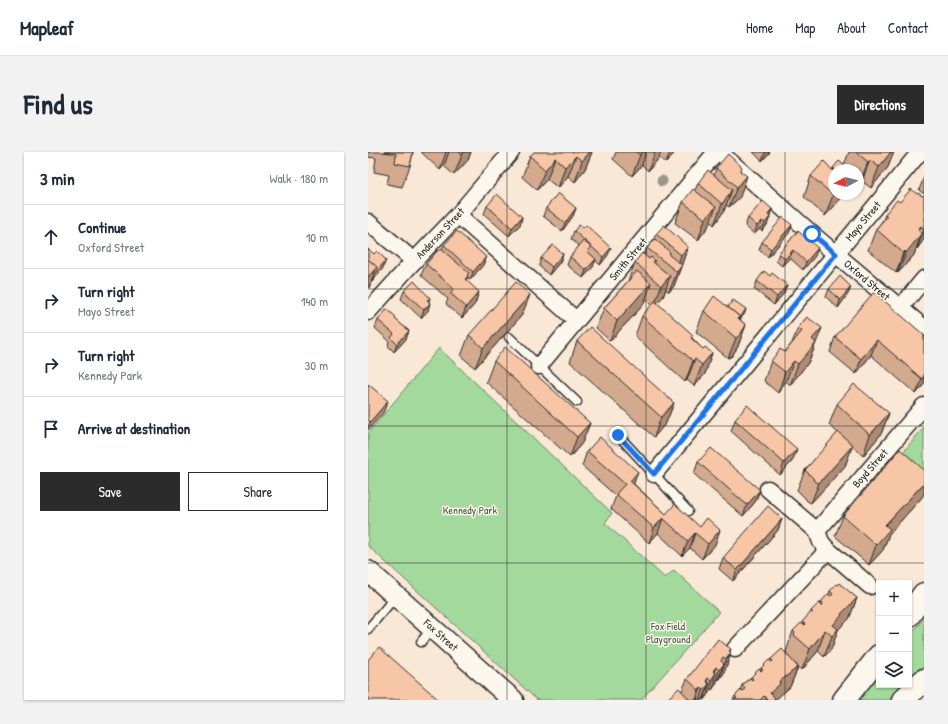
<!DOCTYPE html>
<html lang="en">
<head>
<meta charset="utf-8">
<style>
	body { margin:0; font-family:"Patrick Hand",sans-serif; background:#f2f2f3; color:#1f2937 }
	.controls { position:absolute; right:12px; bottom:12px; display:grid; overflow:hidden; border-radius:0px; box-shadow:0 1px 3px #0004 }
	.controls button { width:36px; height:36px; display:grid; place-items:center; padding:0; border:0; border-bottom:1px solid #e0e1e3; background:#fff; color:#1f2937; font:20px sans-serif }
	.compass { position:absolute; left:460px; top:12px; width:36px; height:36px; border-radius:50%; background:#fff; box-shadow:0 1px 3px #0004; rotate:263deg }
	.stop { position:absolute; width:12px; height:12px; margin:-9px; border:3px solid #1a73e8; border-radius:50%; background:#fff }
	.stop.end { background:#1a73e8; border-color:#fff; box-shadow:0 1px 4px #0008 }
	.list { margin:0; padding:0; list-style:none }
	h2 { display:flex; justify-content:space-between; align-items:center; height:52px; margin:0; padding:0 16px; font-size:17px }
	h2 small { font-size:13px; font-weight:400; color:#747a83 }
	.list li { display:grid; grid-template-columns:26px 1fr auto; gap:12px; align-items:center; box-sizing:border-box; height:64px; padding:0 16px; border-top:1px solid #e0e1e3 }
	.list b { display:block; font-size:15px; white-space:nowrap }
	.list p { margin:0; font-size:13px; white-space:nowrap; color:#747a83 }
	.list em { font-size:13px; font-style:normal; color:#747a83 }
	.actions { display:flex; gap:8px; padding:12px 16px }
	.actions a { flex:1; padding:9px 0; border:1px solid #2b2b2b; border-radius:0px; text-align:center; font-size:14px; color:#2b2b2b }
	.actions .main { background:#2b2b2b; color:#fff }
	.icon { flex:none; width:22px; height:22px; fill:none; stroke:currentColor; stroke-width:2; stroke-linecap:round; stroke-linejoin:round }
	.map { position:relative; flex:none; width:556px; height:548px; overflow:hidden; border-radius:0px }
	header { display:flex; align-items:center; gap:24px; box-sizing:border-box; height:56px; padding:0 20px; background:#fff; border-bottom:1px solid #e0e1e3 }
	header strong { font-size:19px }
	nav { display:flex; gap:22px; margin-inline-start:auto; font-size:14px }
	.intro { display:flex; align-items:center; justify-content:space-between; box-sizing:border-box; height:96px; padding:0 24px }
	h1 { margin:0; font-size:28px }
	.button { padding:10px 18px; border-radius:0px; background:#2b2b2b; color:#fff; font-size:14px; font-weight:700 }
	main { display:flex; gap:24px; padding:0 24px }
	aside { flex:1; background:#fff; border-radius:0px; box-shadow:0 1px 3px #0004 }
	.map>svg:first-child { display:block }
	.green { fill:#a3d99c; stroke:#678264 }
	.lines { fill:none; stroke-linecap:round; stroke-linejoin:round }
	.service-casing { stroke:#2b2b2b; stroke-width:11 }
	.minor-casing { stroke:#2b2b2b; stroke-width:19 }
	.tertiary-casing { stroke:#2b2b2b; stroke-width:23 }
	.primary-casing { stroke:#2b2b2b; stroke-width:25 }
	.service { stroke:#fbf7ec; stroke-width:8 }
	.minor { stroke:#fbf7ec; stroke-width:16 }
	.tertiary { stroke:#fbf7ec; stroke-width:20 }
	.primary { stroke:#fbf7ec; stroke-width:22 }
	.tree { fill:#999888 }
	.wall { fill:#d4aa8f; stroke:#2b2b2b }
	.shaded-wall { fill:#ad8b74; stroke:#2b2b2b }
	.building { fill:#f7c6a6; stroke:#2b2b2b }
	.route { stroke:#1a73e8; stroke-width:5 }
	.grid { fill:none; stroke:#2b2b2b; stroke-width:1; stroke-opacity:0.55 }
	.labels { text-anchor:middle; stroke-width:3; stroke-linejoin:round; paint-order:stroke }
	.street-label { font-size:11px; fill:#2b2b2b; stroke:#fbf7ec }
	.park-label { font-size:11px; fill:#495647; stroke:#fbf7ec }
</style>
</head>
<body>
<header>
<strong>Mapleaf</strong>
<nav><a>Home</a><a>Map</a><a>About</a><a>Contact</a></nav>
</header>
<div class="intro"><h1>Find us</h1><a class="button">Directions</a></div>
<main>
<aside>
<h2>3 min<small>Walk · 180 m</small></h2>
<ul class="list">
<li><svg class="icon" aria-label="ahead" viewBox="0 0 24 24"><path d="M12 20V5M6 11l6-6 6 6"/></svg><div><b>Continue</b><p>Oxford Street</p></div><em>10 m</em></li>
<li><svg class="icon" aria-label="right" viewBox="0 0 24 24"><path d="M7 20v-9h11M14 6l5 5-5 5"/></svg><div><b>Turn right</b><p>Mayo Street</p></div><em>140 m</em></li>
<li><svg class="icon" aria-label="right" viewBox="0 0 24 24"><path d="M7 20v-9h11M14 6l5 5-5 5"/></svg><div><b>Turn right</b><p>Kennedy Park</p></div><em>30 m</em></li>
<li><svg class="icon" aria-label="arrive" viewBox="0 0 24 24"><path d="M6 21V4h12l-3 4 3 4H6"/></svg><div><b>Arrive at destination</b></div></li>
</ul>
<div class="actions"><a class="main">Save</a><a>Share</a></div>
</aside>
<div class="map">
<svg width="556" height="548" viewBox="0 0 556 548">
	<rect width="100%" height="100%" fill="#fae8d7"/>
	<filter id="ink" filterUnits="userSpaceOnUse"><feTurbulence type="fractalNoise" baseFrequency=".025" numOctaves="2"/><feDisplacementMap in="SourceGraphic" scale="8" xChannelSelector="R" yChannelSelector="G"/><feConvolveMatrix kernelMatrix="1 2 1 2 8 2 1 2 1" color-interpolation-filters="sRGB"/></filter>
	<g filter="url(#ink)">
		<!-- green -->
		<g class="green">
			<polygon points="71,196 244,361 237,371 297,426 306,418 351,460 273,548 169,548 0,394 0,281"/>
			<polygon points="556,275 556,338 526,311"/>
			<polygon points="556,466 556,517 541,530 541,484"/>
			<polygon points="511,522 511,533 538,533 521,548 490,548"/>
		</g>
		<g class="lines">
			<defs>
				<g id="service">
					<polyline points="141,185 209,250"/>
					<polyline points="250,283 320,359"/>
					<polyline points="0,477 28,444"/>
					<polyline points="53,490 64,476"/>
				</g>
				<g id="minor">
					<polyline points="356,4 444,82 556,176"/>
					<polyline points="90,63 208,168"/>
					<polyline points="0,70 46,109"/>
					<polyline points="532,156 556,127"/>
					<polyline points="0,160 46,109 90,63 143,0"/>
					<polyline points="171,214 348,0"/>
					<polyline points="286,322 552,0"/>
					<polyline points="400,337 449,379 453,390 460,398 502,434"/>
					<polyline points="449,379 556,254"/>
					<polyline points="367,497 460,398"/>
				</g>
				<polyline id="tertiary" points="0,419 145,548"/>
				<g id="primary">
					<polyline points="541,463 556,442"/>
					<polyline points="476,548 511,504"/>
					<polyline points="535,548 556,528"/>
				</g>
			</defs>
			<!-- service casing -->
			<use href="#service" class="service-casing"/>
			<!-- minor casing -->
			<use href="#minor" class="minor-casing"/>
			<!-- tertiary casing -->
			<use href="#tertiary" class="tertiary-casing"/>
			<!-- primary casing -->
			<use href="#primary" class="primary-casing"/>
			<!-- service -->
			<use href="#service" class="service"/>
			<!-- minor -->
			<use href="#minor" class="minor"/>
			<!-- tertiary -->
			<use href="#tertiary" class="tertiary"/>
			<!-- primary -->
			<use href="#primary" class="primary"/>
		</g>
		<!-- trees -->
		<circle class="tree" cx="294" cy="29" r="5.5"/>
		<!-- wall -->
		<g class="wall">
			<polygon points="0,0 45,0 42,14 34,35 19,32 21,23 6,20 8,6 0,5"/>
			<polygon points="53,0 103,0 100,8 86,23 76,14 72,18"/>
			<polygon points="224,0 217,17 207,30 200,24 190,36 179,27 169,38 154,25 162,4"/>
			<polygon points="248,0 307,0 298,11 291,6 280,19 274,13 264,24 245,7"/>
			<polygon points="385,0 402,0 394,9"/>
			<polygon points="481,0 526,0 520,15 503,36 494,29 492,30 490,28 490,18 481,18 477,15 476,18 466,18 466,42 473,42 470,50 457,64 436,45 443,24 464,18 465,16 476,13"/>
			<polygon points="348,16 373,19 372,45 361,55 358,53 356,59 346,73 342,69 340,75 330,88 307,71 315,50 327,38 330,31 346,23"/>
			<polygon points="556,25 556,42 551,38"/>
			<polygon points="549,42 554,44 556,44 556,87 549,97 548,97 546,103 530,121 529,120 528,121 500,98 508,77 515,68 517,62 532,50"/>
			<polygon points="119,54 154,65 152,73 141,84 116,62"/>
			<polygon points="178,56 208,56 205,64 194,79 175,64"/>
			<polygon points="404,57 399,73 394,79 392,77 386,82 377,74 380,66"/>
			<polygon points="424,73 421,81 400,105 391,98 394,90"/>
			<polygon points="206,79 240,103 232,113 227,108 225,115 215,126 199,113 202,105 211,94 203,87"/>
			<polygon points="430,79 447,104 435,118 422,106 414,114 408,109 411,101"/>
			<polygon points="288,82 320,95 306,134 301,140 298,137 295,145 289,151 335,197 344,201 337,222 326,234 319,228 317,230 267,184 274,164 284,153 278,147 276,152 242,189 228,176 236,156 260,129 267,110 277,103 279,96 285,88"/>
			<polygon points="76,93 118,105 115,113 102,128 100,125 98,129 107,152 94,166 78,152 80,147 53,123 58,112 71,99 74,97"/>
			<polygon points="0,97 15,116 4,130 3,129 1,136"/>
			<polygon points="195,102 192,110 181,123 171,114 173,106"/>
			<polygon points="389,129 416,141 406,153 386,137"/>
			<polygon points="483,135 480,142 470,156 458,145 461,137"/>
			<polygon points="36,139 62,146 61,150 60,159 53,166 33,147"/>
			<polygon points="360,155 377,161 372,168 378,173 370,194 364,204 360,206 328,180 336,159"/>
			<polygon points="154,163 107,216 93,204 101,183"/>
			<polygon points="439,165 446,197 440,211 422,233 418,229 410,241 396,229 403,209 417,200 424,191 430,176"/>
			<polygon points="10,168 28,168 41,179 38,187 26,200 20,194 21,189 7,176"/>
			<polygon points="556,183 556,232 548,242 503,203 488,222 462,200 467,185"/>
			<polygon points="209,189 306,251 298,271 286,285 202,210"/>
			<polygon points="126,209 222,271 214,291 202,305 118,230"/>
			<polygon points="469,252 521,261 513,282 495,304 484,294 477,314 443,351 439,349 437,346 429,338 437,318 470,281 461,273"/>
			<polygon points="367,268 425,308 412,323 363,279"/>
			<polygon points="219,299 266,332 298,362 347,393 334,407 322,396 314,404 290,381 281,391 243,357 248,344 214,314"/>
			<polygon points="330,310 392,338 387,350 375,364 326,322"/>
			<polygon points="555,344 521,382 515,398 501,413 467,384 475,364"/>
			<polygon points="414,367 410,378 365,429 351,417 355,406"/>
			<polygon points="462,439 489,446 481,467 470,478 463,498 456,505 450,499 434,518 424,509 430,515 422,535 407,548 365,548 367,544 372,539 374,533 382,526 383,525 392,518 393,516 402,508 403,507 419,503 419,501 418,500 425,479 434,471 434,470 443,461 443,459 452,452 453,450 461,442"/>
			<polygon points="362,500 363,501 356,521 351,528 350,527 348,532 344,538 342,537 340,542 336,548 298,548 314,539 319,527"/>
		</g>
		<!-- shaded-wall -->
		<g class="shaded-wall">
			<polygon points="78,0 81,0 76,14 72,18"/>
			<polygon points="96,0 103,0 100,8 86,23 94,3"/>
			<polygon points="222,0 224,0 217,17 207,30 214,9"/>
			<polygon points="274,0 278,0 274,13 264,24 272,3"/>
			<polygon points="287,0 293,0 291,6 280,19"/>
			<polygon points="302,0 307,0 298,11"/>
			<polygon points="397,0 402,0 394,9 397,1"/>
			<polygon points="523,0 526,0 520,15 503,36 511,15"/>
			<polygon points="208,4 200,24 190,36 197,15"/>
			<polygon points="187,6 179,27 169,38 177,18"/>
			<polygon points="502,8 494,29 492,30 500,10"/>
			<polygon points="379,24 372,45 361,55 369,35"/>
			<polygon points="364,38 356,59 346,73 354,52"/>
			<polygon points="466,42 473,42 470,50 457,64 465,43"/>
			<polygon points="348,55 340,75 330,88 337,67"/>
			<polygon points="208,56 205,64 194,79 197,71"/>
			<polygon points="404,57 401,65 400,62"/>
			<polygon points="154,65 152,73 141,84 144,76"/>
			<polygon points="402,65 399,73 394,79 397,71"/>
			<polygon points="394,69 392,77 386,82 389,74"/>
			<polygon points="424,73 421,81 400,105 403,97"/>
			<polygon points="553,74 547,90 553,82 546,103 530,121 538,101 550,77"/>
			<polygon points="556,77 556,87 549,97"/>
			<polygon points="320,95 306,134 301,140 309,120 308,119 313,103"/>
			<polygon points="243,96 240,103 232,113 235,105"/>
			<polygon points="450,96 447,104 435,118 438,110"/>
			<polygon points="425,98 422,106 414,114 417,107"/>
			<polygon points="537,99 529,120 528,121 535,101"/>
			<polygon points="195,102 192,110 181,123 184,115"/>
			<polygon points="118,105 115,113 102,128 105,120"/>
			<polygon points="228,107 225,115 215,126 218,118"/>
			<polygon points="18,108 15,116 4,130 7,122"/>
			<polygon points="9,115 1,136 0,137 0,125"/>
			<polygon points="302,124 295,145 286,154 293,134"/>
			<polygon points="283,131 276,152 242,189 249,169"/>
			<polygon points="419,133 416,141 406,153 409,145"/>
			<polygon points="483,135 480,142 470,156 472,148"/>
			<polygon points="111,140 107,152 94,166 98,155"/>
			<polygon points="162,143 154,163 107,216 115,196"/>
			<polygon points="62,151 60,159 53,166 56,158"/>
			<polygon points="378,157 377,161 369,171 370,166"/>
			<polygon points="378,173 370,194 364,204 360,206 368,186"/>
			<polygon points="454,176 440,211 422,233 430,212 444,187"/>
			<polygon points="41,179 38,187 26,200 29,192"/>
			<polygon points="509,188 503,203 488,222 493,207"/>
			<polygon points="344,201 337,222 326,234 334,213"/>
			<polygon points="327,207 319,228 317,230 325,209"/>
			<polygon points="426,209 418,229 410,241 417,220"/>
			<polygon points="556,224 556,232 548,242 554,227"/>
			<polygon points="20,249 15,261 0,278 0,274 2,270"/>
			<polygon points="306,251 298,271 286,285 293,265"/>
			<polygon points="521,261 513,282 495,304 502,283"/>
			<polygon points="222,271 214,291 202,305 209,285"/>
			<polygon points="485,293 477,314 443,351 451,331"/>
			<polygon points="429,297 425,308 412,323 416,311"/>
			<polygon points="270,320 265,334 262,329"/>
			<polygon points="556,331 556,341 555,344 521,382 515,398 501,413 508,393 517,373"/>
			<polygon points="392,338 387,350 375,364 379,353"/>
			<polygon points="295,366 290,381 281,391 286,376"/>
			<polygon points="414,367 410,378 365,429 369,418"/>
			<polygon points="352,378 347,393 334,407 340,392"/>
			<polygon points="327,381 322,396 314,404 320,389"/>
			<polygon points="489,446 481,467 470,478 463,498 456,505 464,484 465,473 473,462"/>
			<polygon points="457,478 450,499 434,518 442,497"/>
			<polygon points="363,497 359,507 363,501 356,521 351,528 361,499"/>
			<polygon points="356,512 348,532 344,538 351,518"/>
			<polygon points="348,515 344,526 348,521 340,542 335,548 343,528 345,519"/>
			<polygon points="430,515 422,535 407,548 399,548 402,541 411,530"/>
			<polygon points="340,526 336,537 341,532 335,548 332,548 338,529"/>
			<polygon points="333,536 329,548 328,548 331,538"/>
		</g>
		<!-- building -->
		<g class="building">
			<polygon points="16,0 45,0 42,14 27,11 28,2"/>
			<polygon points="91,0 96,0 94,3"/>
			<polygon points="166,0 222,0 214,9 208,4 197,15 187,6 177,18 162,4"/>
			<polygon points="268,0 274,0 272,3"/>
			<polygon points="488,0 523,0 511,15 502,8 500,10"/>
			<polygon points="360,2 374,15 372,19 379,24 369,35 348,16"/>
			<polygon points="456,9 464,18 466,17 468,18 466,18 466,42 465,43 443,24"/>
			<polygon points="471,9 477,14 474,18 468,18 466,17 465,16"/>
			<polygon points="340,18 364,38 354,52 330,31"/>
			<polygon points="325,37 348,55 337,67 315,50"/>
			<polygon points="543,37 549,42 550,41 554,44 555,43 556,44 556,77 553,74 550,77 553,82 538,101 537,99 535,101 508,77 519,64 517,62 529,48 532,50"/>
			<polygon points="190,41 208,56 197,71 178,56"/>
			<polygon points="129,42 154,65 144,76 119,54"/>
			<polygon points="395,49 404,57 400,62 402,65 397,71 394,69 389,74 380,66"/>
			<polygon points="415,65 424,73 403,97 394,90"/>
			<polygon points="211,73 215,76 218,73 243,96 235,105 206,79"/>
			<polygon points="296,73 320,95 313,103 288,82"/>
			<polygon points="89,79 118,105 105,120 76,93"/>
			<polygon points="430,79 450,96 438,110 425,98 417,107 411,101"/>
			<polygon points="287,87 302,100 301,103 314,113 309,120 279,96"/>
			<polygon points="215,89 223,95 220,100 228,107 218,118 202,105"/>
			<polygon points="185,93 195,102 184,115 173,106"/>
			<polygon points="0,97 6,102 9,99 18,108 7,122 6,122 9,115 0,107"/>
			<polygon points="73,97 101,121 99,123 100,124 97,127 111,140 98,155 82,141 86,137 58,112 70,98 71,99"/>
			<polygon points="274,101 281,107 283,105 287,109 285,110 302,124 293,134 267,110"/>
			<polygon points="0,107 9,115 0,125"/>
			<polygon points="269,119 283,131 249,169 236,156"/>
			<polygon points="396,119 402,124 404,121 419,133 409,145 389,129"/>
			<polygon points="472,124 483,135 472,148 461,137"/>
			<polygon points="46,129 62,146 59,148 62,151 56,158 36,139"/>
			<polygon points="148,130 162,143 115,196 101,183"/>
			<polygon points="506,140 556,183 556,224 554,227 509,188 493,207 467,185"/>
			<polygon points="346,144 372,165 370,166 378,173 372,183 368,186 336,159"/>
			<polygon points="365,148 378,157 371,167 372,165 360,155"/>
			<polygon points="287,149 325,183 323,186 335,197 337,195 344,201 334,213 327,207 325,209 274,164"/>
			<polygon points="19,157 28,165 27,167 41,179 29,192 23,186 26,182 10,168"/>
			<polygon points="439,165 454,176 444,187 448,191 430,212 426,209 417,220 403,209 412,197 417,200 434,179 430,176"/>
			<polygon points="222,175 306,251 293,265 209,189"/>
			<polygon points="137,195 222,271 209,285 126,209"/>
			<polygon points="0,232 20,249 2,270 0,268"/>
			<polygon points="486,232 521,261 502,283 469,252"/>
			<polygon points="379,253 429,297 416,311 367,268"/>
			<polygon points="470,280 485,293 451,331 446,329 445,326 437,318"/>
			<polygon points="232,285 270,320 262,329 298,362 307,352 332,375 339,366 352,378 340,392 327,381 320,389 295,366 286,376 248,342 257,332 219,299"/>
			<polygon points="343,296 392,338 379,353 330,310"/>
			<polygon points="532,297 556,318 556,331 517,373 522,377 508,393 475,364"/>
			<polygon points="400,354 414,367 369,418 355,406"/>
			<polygon points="471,431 489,446 473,462 474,463 465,473 470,477 464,484 457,478 442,497 426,483 427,481 425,479 433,471 436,473 437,472 434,470 443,460 445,461 443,459 451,451 454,454 455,451 453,450 460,442 463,444 465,442 462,439 468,432 469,433"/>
			<polygon points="350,487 363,497 361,499 363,501 358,507 355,505 353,509 356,512 351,518 348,515 345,519 348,521 343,528 340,526 338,529 341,532 336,538 333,536 331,538 319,527"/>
			<polygon points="11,495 71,548 0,548 0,508"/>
			<polygon points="414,497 430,515 411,530 412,532 402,541 407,546 405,548 399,548 396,544 392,548 368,548 367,547 369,546 367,544 373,538 374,539 377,537 374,533 382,526 384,528 385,527 383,525 391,517 393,519 395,518 393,516 401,508 404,510 405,509 403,507"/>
			<polygon points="311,536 322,548 298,548"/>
		</g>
	</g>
	<g class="lines" filter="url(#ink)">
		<!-- route -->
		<polyline class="route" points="250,283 286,322 468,102 444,82"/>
	</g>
	<!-- grid -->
	<path class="grid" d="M139,0V548M278,0V548M417,0V548M0,137H556M0,274H556M0,411H556"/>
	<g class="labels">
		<!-- street labels -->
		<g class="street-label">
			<text transform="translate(495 69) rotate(-50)" y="4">Mayo Street</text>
			<text transform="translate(72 81) rotate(-47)" y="4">Anderson Street</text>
			<text transform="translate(260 107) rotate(-50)" y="4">Smith Street</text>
			<text transform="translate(499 128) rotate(40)" y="4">Oxford Street</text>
			<text transform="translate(502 316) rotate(-49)" y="4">Boyd Street</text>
			<text transform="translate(73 483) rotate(42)" y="4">Fox Street</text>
		</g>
		<!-- park labels -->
		<g class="park-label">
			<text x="102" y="362">Kennedy Park</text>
			<text x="300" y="478">Fox Field<tspan x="300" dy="13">Playground</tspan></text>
		</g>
	</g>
</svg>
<div class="controls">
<button>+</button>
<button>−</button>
<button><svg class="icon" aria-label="layers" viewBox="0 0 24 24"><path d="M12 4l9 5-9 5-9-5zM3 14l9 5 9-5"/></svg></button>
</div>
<svg class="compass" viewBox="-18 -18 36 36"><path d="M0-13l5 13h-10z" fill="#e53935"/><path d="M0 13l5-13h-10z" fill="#747a83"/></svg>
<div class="stop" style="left:444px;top:82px"></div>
<div class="stop end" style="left:250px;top:283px"></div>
</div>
</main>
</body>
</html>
